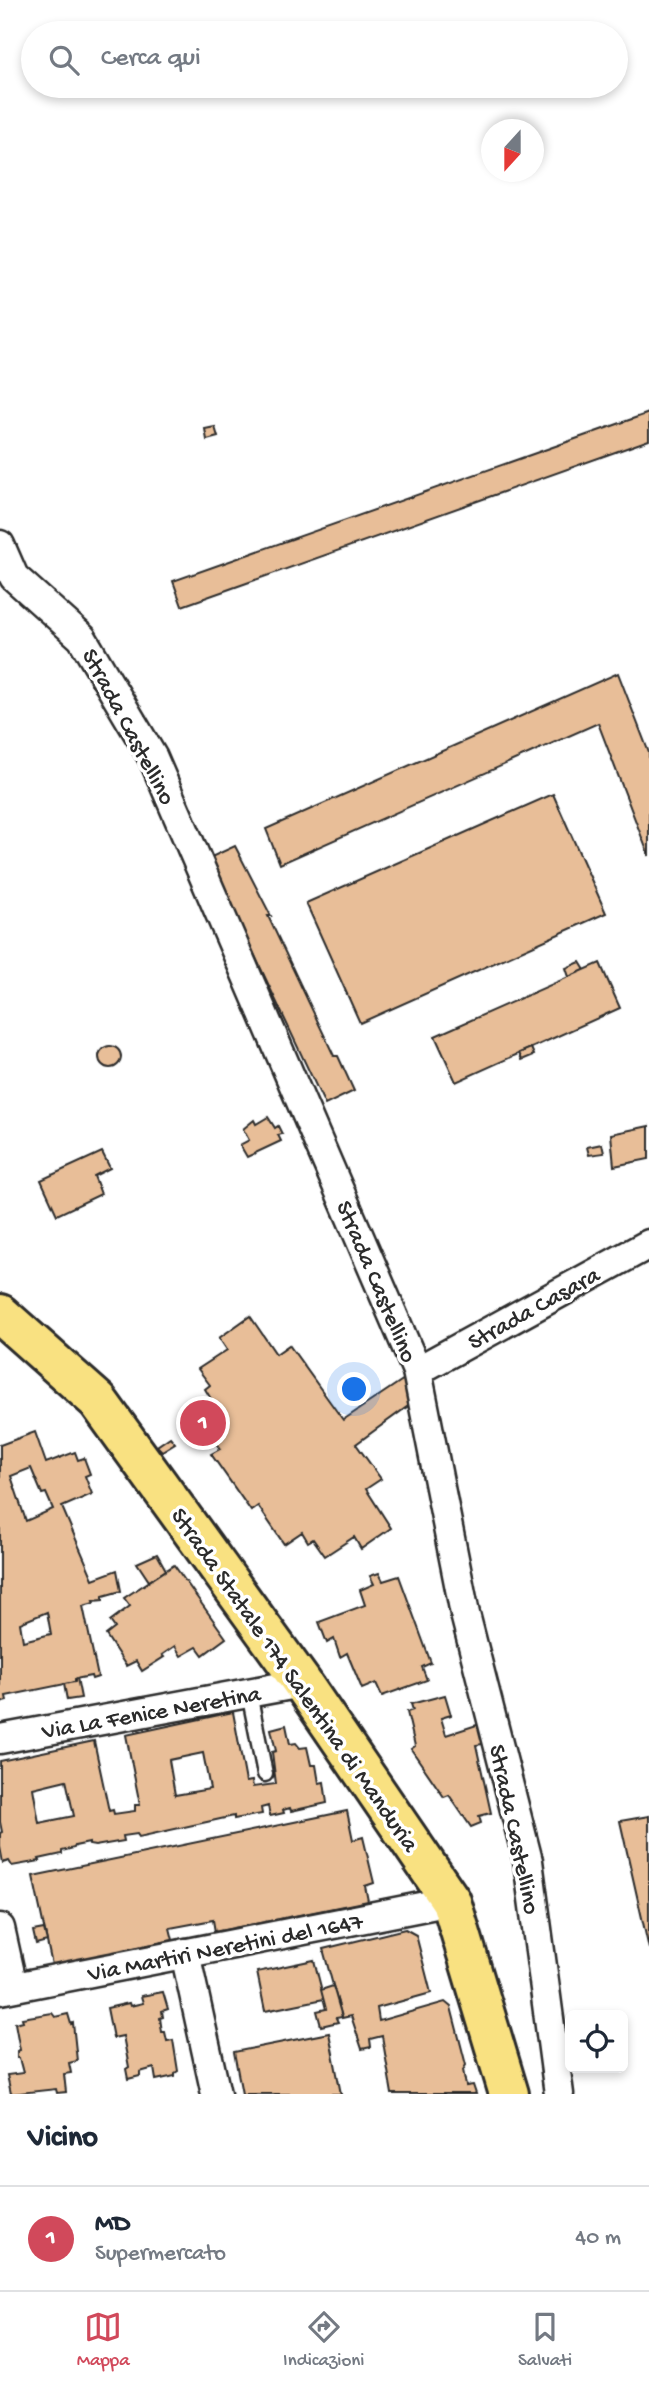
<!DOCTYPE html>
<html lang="it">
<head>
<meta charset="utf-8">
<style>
	body { margin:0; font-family:"Gochi Hand",sans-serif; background:#f2f2f3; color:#1f2937 }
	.controls { position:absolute; right:21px; bottom:21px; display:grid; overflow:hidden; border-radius:10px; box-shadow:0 4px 10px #0003 }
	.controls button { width:63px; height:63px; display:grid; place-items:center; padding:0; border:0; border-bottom:2px solid #e0e1e3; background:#fff; color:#1f2937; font:35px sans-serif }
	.compass { position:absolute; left:481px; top:119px; width:63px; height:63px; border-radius:50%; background:#fff; box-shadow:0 4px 10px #0003; rotate:201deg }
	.you { position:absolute; left:355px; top:1390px; width:24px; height:24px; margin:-18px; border:5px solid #fff; border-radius:50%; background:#1a73e8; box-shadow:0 0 0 10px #1a73e833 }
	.badge { display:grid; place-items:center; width:46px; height:46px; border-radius:50%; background:#d1495b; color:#fff; font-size:23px; font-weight:700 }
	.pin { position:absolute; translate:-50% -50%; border:4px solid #fff; box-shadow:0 2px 7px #0006 }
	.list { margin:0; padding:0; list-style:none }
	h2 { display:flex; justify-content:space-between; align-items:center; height:91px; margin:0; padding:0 28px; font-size:30px }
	h2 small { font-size:23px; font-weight:400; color:#747a83 }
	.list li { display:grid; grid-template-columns:46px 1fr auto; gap:21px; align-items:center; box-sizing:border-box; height:105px; padding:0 28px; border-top:2px solid #e0e1e3 }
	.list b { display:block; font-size:26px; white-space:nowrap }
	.list p { margin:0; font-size:23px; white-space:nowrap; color:#747a83 }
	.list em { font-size:23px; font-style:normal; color:#747a83 }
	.icon { flex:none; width:38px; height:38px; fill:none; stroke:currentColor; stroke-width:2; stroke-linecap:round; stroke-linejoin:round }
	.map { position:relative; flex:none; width:649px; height:2094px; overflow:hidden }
	.search { position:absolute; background:#fff; box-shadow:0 4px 10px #0003; left:21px; right:21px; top:21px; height:77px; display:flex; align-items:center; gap:18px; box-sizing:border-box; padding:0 24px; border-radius:38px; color:#747a83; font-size:26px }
	.sheet { height:196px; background:#fff }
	nav { display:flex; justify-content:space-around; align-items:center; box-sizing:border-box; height:98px; border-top:2px solid #e0e1e3; background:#fff; font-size:19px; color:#747a83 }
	nav a { display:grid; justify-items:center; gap:4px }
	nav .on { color:#d1495b }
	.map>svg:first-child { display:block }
	.building { fill:#e8be98; stroke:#2b2b2b; stroke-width:2; fill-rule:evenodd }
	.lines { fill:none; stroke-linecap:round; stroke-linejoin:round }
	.lane-casing { stroke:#2b2b2b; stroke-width:19 }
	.street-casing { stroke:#2b2b2b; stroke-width:33 }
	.primary-casing { stroke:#2b2b2b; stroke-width:44 }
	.lane { stroke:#fff; stroke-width:14 }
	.street { stroke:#fff; stroke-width:28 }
	.primary { stroke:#f9e181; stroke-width:38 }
	.labels { text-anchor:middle; stroke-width:7; stroke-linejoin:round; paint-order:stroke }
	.street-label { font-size:24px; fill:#2b2b2b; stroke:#fff }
</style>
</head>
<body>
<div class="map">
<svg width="649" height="2094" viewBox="0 0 649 2094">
	<rect width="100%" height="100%" fill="#fff"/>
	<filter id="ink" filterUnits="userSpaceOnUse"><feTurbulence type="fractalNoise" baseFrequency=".0143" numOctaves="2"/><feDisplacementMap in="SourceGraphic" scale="14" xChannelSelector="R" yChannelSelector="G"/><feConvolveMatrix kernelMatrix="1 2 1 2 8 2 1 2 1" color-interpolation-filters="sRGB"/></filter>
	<g filter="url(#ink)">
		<!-- building -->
		<g class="building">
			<polygon points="649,413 649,440 182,606 173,581"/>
			<polygon points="215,427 218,437 207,440 205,429"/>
			<polygon points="618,673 649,753 649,856 598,723 280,864 266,829"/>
			<polygon points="553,794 606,913 360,1023 306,903"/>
			<polygon points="235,846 271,916 268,916 334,1056 338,1056 354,1091 325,1105 209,858"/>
			<polygon points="580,962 585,970 569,977 566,968"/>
			<polygon points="600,963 620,1008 456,1082 435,1036"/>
			<circle cx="110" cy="1057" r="11"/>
			<polygon points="531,1048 534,1055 522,1060 519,1053"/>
			<polygon points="268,1117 275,1128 278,1126 282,1134 278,1135 281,1141 247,1157 240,1145 249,1140 243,1129 254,1120 256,1124"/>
			<polygon points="649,1126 649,1159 614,1166 611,1134"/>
			<polygon points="602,1144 604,1153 589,1155 587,1147"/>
			<polygon points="102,1152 110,1168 94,1176 101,1194 57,1215 41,1180"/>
			<polygon points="250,1316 276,1354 289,1345 343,1420 407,1377 415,1401 356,1444 381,1479 366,1489 391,1528 361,1549 354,1537 325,1556 313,1539 308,1542 302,1532 284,1544 258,1506 251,1511 211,1454 220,1449 194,1410 211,1399 205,1389 210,1385 198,1369 227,1350 219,1338"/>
			<path d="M35,1432L46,1463L75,1452L78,1460L84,1458L90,1474L85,1476L92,1494L62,1507L93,1579L117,1570L121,1591L103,1596V1600L93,1601L94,1603L83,1606L98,1677L92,1679L91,1676L75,1679V1682L6,1696L7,1701L0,1703V1445ZM31,1468L42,1494L46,1493L53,1509L26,1521L11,1476ZM47,1612L51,1634L23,1641L20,1623Z"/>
			<polygon points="170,1437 175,1443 162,1451 157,1446"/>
			<polygon points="157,1554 166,1570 149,1581 137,1563"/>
			<polygon points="174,1565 226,1638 203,1655 197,1647 181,1656 175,1646 162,1655 164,1657 142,1671 136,1661 126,1666 106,1635 115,1628 110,1621 130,1606 124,1598"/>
			<polygon points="379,1573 383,1581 399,1576 431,1663 422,1667 427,1680 382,1696 376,1683 362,1689 347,1653 340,1657 334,1639 327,1643 319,1622 365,1605 360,1590 374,1584 370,1576"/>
			<polygon points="77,1678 81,1698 67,1700 64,1684 75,1682 75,1679"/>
			<polygon points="445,1695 451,1715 441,1718 446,1735 489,1721 495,1742 476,1745 491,1813 479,1816 481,1823 471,1827 449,1795 444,1797 411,1749 415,1746 407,1712 413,1710 411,1704"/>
			<path d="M233,1712L246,1782L252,1781L253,1787L276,1784L272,1752L276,1751L271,1729L286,1725L290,1744L296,1743L300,1748L307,1747L311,1765H316L319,1783L324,1782L327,1803L291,1811L290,1808L283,1810L284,1813L270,1816L268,1806L261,1808L262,1814L234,1819V1816L139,1837L137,1834L123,1836L124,1841L95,1846L89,1845V1843L75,1846L74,1848L62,1851V1854L39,1859L40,1861L12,1866L9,1861L3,1863L0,1847V1833L2,1832L0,1822V1761L94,1741L109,1811L113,1810L114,1814L135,1811V1805H140L126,1735ZM203,1753L210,1789L175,1795L169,1760ZM66,1780L74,1816L39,1823L33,1788Z"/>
			<polygon points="347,1811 353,1840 363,1837 374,1883 365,1886 368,1901 215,1932 213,1920 170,1928 173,1940 52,1965 33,1876"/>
			<polygon points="649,1816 649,1949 620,1821"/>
			<polygon points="44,1929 47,1941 36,1944 33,1931"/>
			<polygon points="405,1929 416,1935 431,1993 377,2008 379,2021 445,2002 451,2007 466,2065 463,2070 466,2086 473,2085 476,2094 392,2094 382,2036 370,2039 371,2047 362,2049 351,2016 342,2018 323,1949"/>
			<polygon points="314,1960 324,1999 265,2011 257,1972"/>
			<polygon points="333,1986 342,2017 336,2018 338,2022 321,2026 317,2011 326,2009 321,1990"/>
			<polygon points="163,1992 168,2009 162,2011 163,2017 160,2018 162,2032 165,2032 167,2041 173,2040 178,2071 175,2073 175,2076 156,2080 154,2068 140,2072 140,2076 128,2079 126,2069 129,2067 123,2036 113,2038 107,2008 129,2003 130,2006 143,2003 141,1996"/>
			<polygon points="52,2013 55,2017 68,2014 71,2024 73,2023 77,2061 69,2063 71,2073 64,2074 66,2092 57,2093 56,2089 11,2094 7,2075 23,2073 19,2058 17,2058 17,2051 20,2050 15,2023 23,2021 22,2018"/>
			<polygon points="329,2033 341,2094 242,2094 234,2052"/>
		</g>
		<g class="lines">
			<defs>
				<polyline id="lane" points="249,1693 265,1774"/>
				<g id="street">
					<polyline points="0,545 14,577 82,638 153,758 417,1371 465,1614 528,1861 559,2094"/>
					<polyline points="417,1371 649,1244"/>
					<polyline points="0,1739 302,1683"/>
					<polyline points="0,1928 13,1987"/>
					<polyline points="185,1953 216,2094"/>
					<polyline points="0,1990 451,1901"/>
				</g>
				<polyline id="primary" points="0,1314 98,1401 302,1683 451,1901 509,2094"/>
			</defs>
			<!-- lane casing -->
			<use href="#lane" class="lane-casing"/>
			<!-- street casing -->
			<use href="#street" class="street-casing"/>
			<!-- primary casing -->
			<use href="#primary" class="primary-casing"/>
			<!-- lane -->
			<use href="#lane" class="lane"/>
			<!-- street -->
			<use href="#street" class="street"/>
			<!-- primary -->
			<use href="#primary" class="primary"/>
		</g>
	</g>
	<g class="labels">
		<!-- street labels -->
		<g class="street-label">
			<text transform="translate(130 726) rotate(62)" y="8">Strada Castellino</text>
			<text transform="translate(378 1281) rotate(67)" y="8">Strada Castellino</text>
			<text transform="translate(533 1307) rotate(-29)" y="8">Strada Casara</text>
			<text transform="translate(296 1679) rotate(55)" y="8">Strada Statale 174 Salentina di Manduria</text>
			<text transform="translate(151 1711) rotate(-10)" y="8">Via La Fenice Neretina</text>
			<text transform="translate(516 1829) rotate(78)" y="8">Strada Castellino</text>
			<text transform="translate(225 1946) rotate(-11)" y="8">Via Martiri Neretini del 1647</text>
		</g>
	</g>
</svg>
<div class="controls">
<button><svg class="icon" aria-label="locate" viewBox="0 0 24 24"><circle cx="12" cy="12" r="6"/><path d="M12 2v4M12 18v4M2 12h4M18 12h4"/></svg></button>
</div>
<svg class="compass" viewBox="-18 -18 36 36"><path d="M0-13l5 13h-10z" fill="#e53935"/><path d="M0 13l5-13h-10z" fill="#747a83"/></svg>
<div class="you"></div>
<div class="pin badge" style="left:203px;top:1423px">1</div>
<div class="search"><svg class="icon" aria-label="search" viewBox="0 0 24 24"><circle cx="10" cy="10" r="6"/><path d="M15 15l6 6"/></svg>Cerca qui</div>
</div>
<section class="sheet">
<h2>Vicino<small></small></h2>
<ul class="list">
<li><span class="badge">1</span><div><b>MD</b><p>Supermercato</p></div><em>40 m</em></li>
</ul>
</section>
<nav>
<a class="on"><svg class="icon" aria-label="map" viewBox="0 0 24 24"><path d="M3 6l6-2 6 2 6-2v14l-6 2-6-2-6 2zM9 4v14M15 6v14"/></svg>Mappa</a>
<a><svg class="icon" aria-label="directions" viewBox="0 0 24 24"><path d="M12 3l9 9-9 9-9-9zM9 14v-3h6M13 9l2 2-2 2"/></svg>Indicazioni</a>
<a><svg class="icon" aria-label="saved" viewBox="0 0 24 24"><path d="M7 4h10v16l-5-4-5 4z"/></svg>Salvati</a>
</nav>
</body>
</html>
